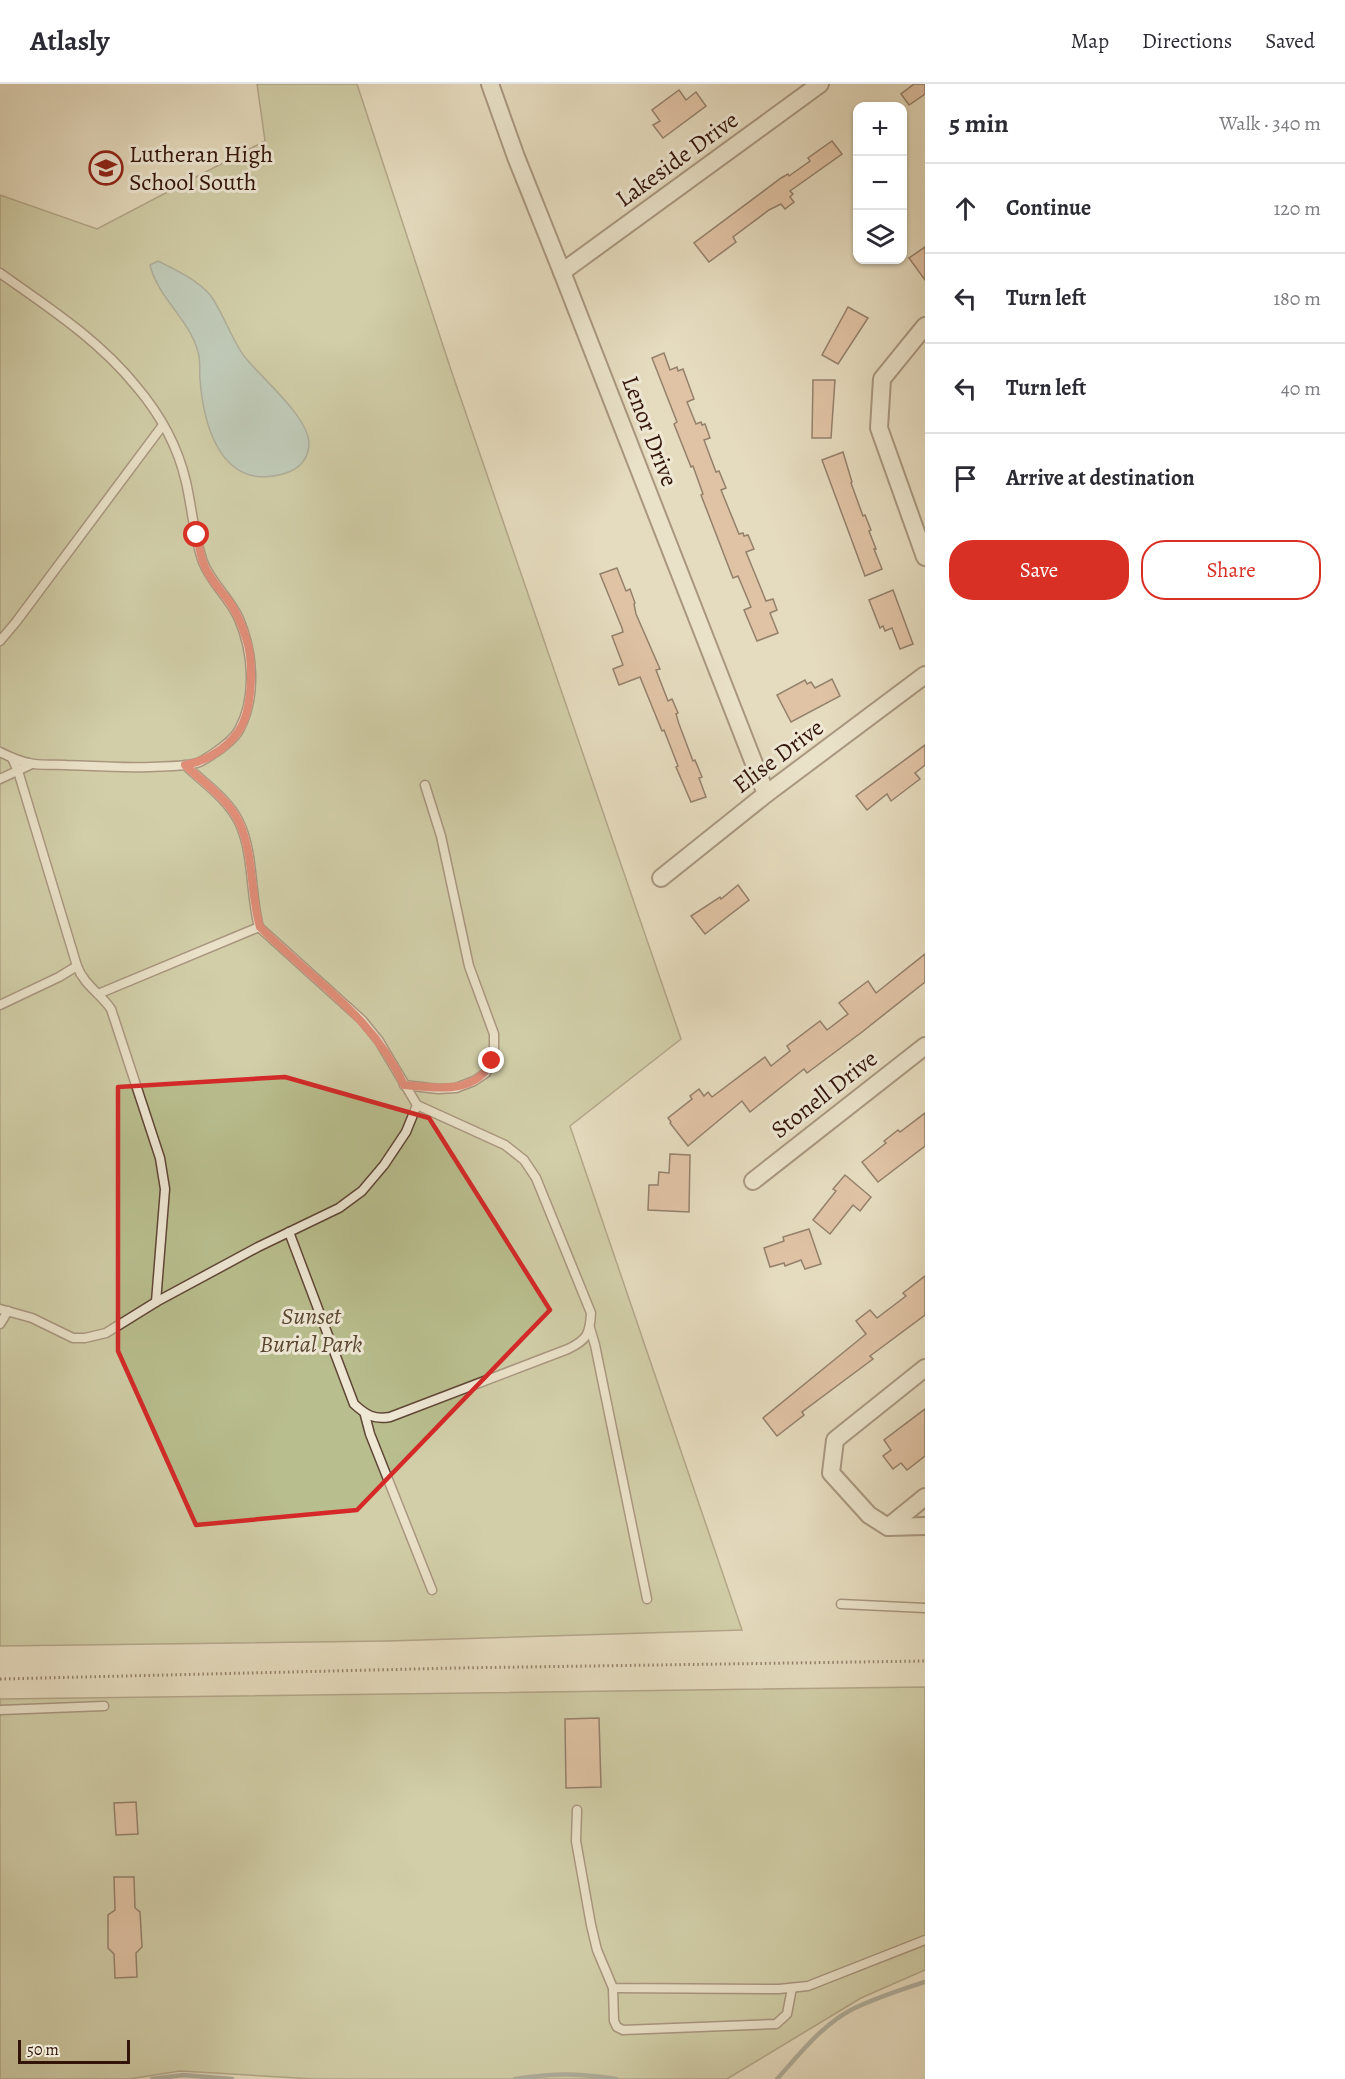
<!DOCTYPE html>
<html lang="en">
<head>
<meta charset="utf-8">
<style>
	body { margin:0; font-family:Alegreya,serif; background:#f2f2f3; color:#2b2b33 }
	.controls { position:absolute; right:18px; top:18px; display:grid; overflow:hidden; border-radius:12px; box-shadow:0 2px 4px #0004 }
	.controls button { width:54px; height:54px; display:grid; place-items:center; padding:0; border:0; border-bottom:2px solid #e1e1e2; background:#fff; color:#2b2b33; font:30px sans-serif }
	.scale { position:absolute; left:18px; bottom:15px; width:112px; box-sizing:border-box; padding-left:6px; border:3px solid #321409; border-top:0; font-size:16px; line-height:21px; white-space:nowrap; color:#321409; -webkit-text-stroke:4px #eee8d5; paint-order:stroke }
	.stop { position:absolute; width:18px; height:18px; margin:-14px; border:4px solid #d93025; border-radius:50%; background:#fff }
	.stop.end { background:#d93025; border-color:#fff; box-shadow:0 2px 6px #0008 }
	.list { margin:0; padding:0; list-style:none }
	h2 { display:flex; justify-content:space-between; align-items:center; height:78px; margin:0; padding:0 24px; font-size:26px }
	h2 small { font-size:20px; font-weight:400; color:#7c7c81 }
	.list li { display:grid; grid-template-columns:39px 1fr auto; gap:18px; align-items:center; box-sizing:border-box; height:90px; padding:0 24px; border-top:2px solid #e1e1e2 }
	.list b { display:block; font-size:22px; white-space:nowrap }
	.list em { font-size:20px; font-style:normal; color:#7c7c81 }
	.actions { display:flex; gap:12px; padding:18px 24px }
	.actions a { flex:1; padding:14px 0; border:2px solid #d93025; border-radius:24px; text-align:center; font-size:21px; color:#d93025 }
	.actions .main { background:#d93025; color:#fff }
	.icon { flex:none; width:33px; height:33px; fill:none; stroke:currentColor; stroke-width:2; stroke-linecap:round; stroke-linejoin:round }
	.map { position:relative; flex:none; width:925px; height:1995px; overflow:hidden }
	header { display:flex; align-items:center; gap:36px; box-sizing:border-box; height:84px; padding:0 30px; background:#fff; border-bottom:2px solid #e1e1e2 }
	header strong { font-size:28px }
	nav { display:flex; gap:33px; margin-inline-start:auto; font-size:21px }
	main { display:flex }
	aside { flex:1; background:#fff }
	.map>svg:first-child { display:block }
	.green { fill:#b9be8e; stroke:#76694c; stroke-width:1.5 }
	.water { fill:#96bbb6; stroke:#6e7871; stroke-width:1.5 }
	.lines { fill:none; stroke-linecap:round; stroke-linejoin:round }
	.stream { stroke:#6e7871; stroke-width:4.5 }
	.building { fill:#daa788; stroke:#321409; stroke-width:1.5 }
	.lane-casing { stroke:#5f4636; stroke-width:11 }
	.street-casing { stroke:#5f4636; stroke-width:20 }
	.path { stroke:#321409; stroke-width:3; stroke-dasharray:1.5 3; stroke-linecap:butt }
	.lane { stroke:#eee8d5; stroke-width:8 }
	.street { stroke:#eee8d5; stroke-width:16 }
	.route { stroke:#d93025; stroke-width:8 }
	.marked { fill:none; stroke:#d62828; stroke-width:4.5; stroke-linejoin:round }
	.labels { text-anchor:middle; stroke-width:6; stroke-linejoin:round; paint-order:stroke }
	.poi-label { font-size:24px; fill:#321409; stroke:#eee8d5; text-anchor:start }
	.street-label { font-size:24px; fill:#321409; stroke:#eee8d5 }
	.park-label { font-size:24px; font-style:italic; fill:#5a4731; stroke:#eee8d5 }
</style>
</head>
<body>
<header>
<strong>Atlasly</strong>
<nav><a>Map</a><a>Directions</a><a>Saved</a></nav>
</header>
<main>
<div class="map">
<svg width="925" height="1995" viewBox="0 0 925 1995">
	<rect width="100%" height="100%" fill="#e5dbbe"/>
	<filter id="stains"><feTurbulence type="fractalNoise" baseFrequency=".00333" numOctaves="4"/><feColorMatrix values="0 0 0 0 .2 0 0 0 0 .09 0 0 0 0 .02 0 0 0 .5 -.17"/></filter>
	<radialGradient id="worn" r=".72"><stop offset=".6" stop-color="#630" stop-opacity="0"/><stop offset="1" stop-color="#630" stop-opacity=".3"/></radialGradient>
	<!-- green -->
	<g class="green">
		<polygon points="257,0 357,0 451,286 681,955 570,1042 742,1546 388,1557 0,1562 0,111 97,145 265,57"/>
		<polygon points="925,1603 925,1886 861,1914 727,1995 314,1995 180,1987 129,1995 0,1995 0,1615"/>
	</g>
	<!-- water -->
	<path class="water" d="M158,177C176,186 198,196 211,212C224,231 231,254 244,272C261,294 308,332 309,359C309,375 299,385 286,389C223,409 204,345 200,296C199,287 201,277 198,268C190,236 158,214 150,181Z"/>
	<g class="lines">
		<!-- stream -->
		<g class="stream">
			<polyline points="152,1995 183,1991 232,1995"/>
			<path d="M515,1995C553,1989 578,1989 616,1995"/>
			<path d="M777,1995C799,1971 822,1941 851,1926C875,1914 900,1906 925,1898"/>
		</g>
	</g>
	<!-- building -->
	<g class="building">
		<polygon points="914,0 925,0 925,10 909,21 901,10"/>
		<polygon points="679,6 686,16 696,8 706,22 663,54 653,41 660,37 652,26"/>
		<polygon points="832,57 842,70 790,107 793,110 790,113 794,118 785,125 781,120 769,126 733,153 736,158 709,178 694,159 781,94 788,90 789,92 810,77 808,74"/>
		<polygon points="925,163 925,196 909,174"/>
		<polygon points="848,223 868,234 838,280 822,271"/>
		<polygon points="664,269 670,286 677,283 678,287 683,285 694,315 687,318 696,340 701,338 702,341 705,340 710,354 704,356 716,388 719,387 726,404 721,406 739,450 743,449 744,452 748,451 754,465 746,468 766,517 773,515 777,526 770,529 778,549 757,557 744,526 751,523 738,492 733,494 701,411 703,410 693,382 691,383 674,340 677,338 652,274"/>
		<polygon points="813,296 835,296 831,354 812,354"/>
		<polygon points="843,368 852,398 851,399 863,432 865,431 871,446 869,447 876,465 874,465 882,485 865,492 822,376"/>
		<polygon points="617,484 626,507 630,505 635,519 634,520 636,530 660,585 656,586 668,617 672,615 678,629 676,630 679,640 693,677 695,676 702,693 699,694 706,713 691,718 676,683 678,682 664,646 662,647 640,593 619,601 613,585 623,581 612,552 623,548 622,544 600,490"/>
		<polygon points="893,506 913,560 900,565 892,544 885,547 883,542 880,544 869,516"/>
		<polygon points="832,595 840,612 791,638 777,611 805,596 807,600 811,598 815,604"/>
		<polygon points="925,661 925,681 915,689 920,695 891,717 887,710 867,726 856,712"/>
		<polygon points="738,801 749,816 705,850 691,832 720,813 721,815"/>
		<polygon points="925,870 925,898 862,948 807,989 804,985 750,1028 742,1017 688,1062 670,1039 671,1038 668,1034 692,1015 690,1012 699,1005 704,1012 708,1008 712,1013 765,973 771,982 790,967 787,962 820,937 827,946 848,930 839,919 868,897 876,909"/>
		<polygon points="925,1029 925,1062 878,1098 862,1078 886,1059 884,1057 898,1046 900,1048"/>
		<polygon points="670,1070 690,1071 689,1128 648,1126 649,1101 658,1101 659,1088 669,1089"/>
		<polygon points="845,1091 871,1113 860,1127 853,1121 830,1150 813,1136 836,1107 833,1105"/>
		<polygon points="809,1145 821,1180 805,1185 801,1176 785,1182 784,1179 770,1183 764,1164 784,1157 783,1153"/>
		<polygon points="925,1192 925,1231 870,1272 873,1275 802,1328 804,1331 777,1352 763,1334 866,1250 856,1237 870,1226 877,1234 906,1212 903,1209"/>
		<polygon points="925,1325 925,1372 907,1386 901,1379 893,1385 883,1372 891,1366 884,1356"/>
		<polygon points="599,1634 601,1703 566,1704 565,1635"/>
		<polygon points="136,1718 138,1750 116,1751 114,1719"/>
		<polygon points="114,1793 134,1793 135,1824 140,1828 142,1863 136,1869 137,1893 115,1894 114,1870 108,1864 108,1831 115,1826"/>
	</g>
	<g class="lines">
		<defs>
			<g id="lane">
				<path d="M0,189C48,223 99,256 136,302C159,329 178,363 186,398C192,424 194,453 203,478C211,499 230,514 239,535C253,568 257,613 239,646C234,655 222,664 213,670C208,673 203,677 197,679C182,683 164,682 148,683C120,684 93,682 66,681C54,680 41,682 29,679C19,677 10,673 0,668"/>
				<polyline points="0,557 16,538 163,341"/>
				<path d="M12,674L18,687L77,882C84,901 100,909 111,925L160,1074L165,1105L156,1218"/>
				<path d="M185,681C203,698 228,715 239,738C254,769 250,810 259,843L362,936L379,957L417,1021L505,1061L524,1076L536,1094L591,1229C590,1250 587,1256 568,1265L390,1333C374,1336 366,1331 354,1320L289,1148"/>
				<polyline points="0,695 32,680"/>
				<polyline points="98,910 259,843"/>
				<polyline points="0,921 59,893 77,882"/>
				<polyline points="404,1001 438,1005 456,1004 474,997 486,989 494,967 494,950 469,882 441,752 425,701"/>
				<polyline points="0,1225 32,1234 73,1254 85,1254 106,1249 156,1218 258,1163 339,1124 362,1107 384,1081 406,1048 417,1021"/>
				<polyline points="0,1240 8,1227"/>
				<polyline points="590,1244 595,1261 647,1515"/>
				<polyline points="365,1331 370,1350 432,1506"/>
				<polyline points="841,1520 925,1524"/>
				<polyline points="0,1626 104,1622"/>
				<polyline points="577,1726 576,1757 591,1841 597,1866 613,1904 779,1905 808,1902 925,1856"/>
				<polyline points="613,1904 614,1937 617,1943 623,1946 776,1940 787,1930 792,1904"/>
			</g>
			<g id="street">
				<polyline points="490,0 516,73 562,188 766,710"/>
				<polyline points="562,188 820,0"/>
				<polyline points="925,242 882,295 879,344 925,473"/>
				<polyline points="661,794 766,710 925,591"/>
				<polyline points="753,1097 925,962"/>
				<polyline points="925,1284 835,1356 831,1389 869,1431 888,1443 925,1442"/>
				<polyline points="888,1443 925,1413"/>
			</g>
		</defs>
		<!-- lane casing -->
		<use href="#lane" class="lane-casing"/>
		<!-- street casing -->
		<use href="#street" class="street-casing"/>
		<!-- path -->
		<polyline class="path" points="0,1595 456,1584 925,1577"/>
		<!-- lane -->
		<use href="#lane" class="lane"/>
		<!-- street -->
		<use href="#street" class="street"/>
	</g>
	<g class="lines">
		<!-- route -->
		<path class="route" d="M197,451C199,460 200,470 203,478C208,493 219,504 228,516C236,527 242,541 246,554C254,577 253,627 238,648C226,665 205,678 185,681C203,698 228,715 239,738C254,770 250,809 260,843C312,896 372,931 404,1001C436,1004 475,1011 492,977"/>
	</g>
	<!-- marked area -->
	<path d="M0 0H925V1995H0ZM285,993L429,1034L550,1226L357,1426L196,1441L118,1267V1003Z" fill="#e5dbbe" fill-opacity=".55" fill-rule="evenodd"/>
	<path class="marked" d="M285,993L429,1034L550,1226L357,1426L196,1441L118,1267V1003Z"/>
	<!-- icons -->
	<defs>
		<symbol id="school-ring" viewBox="-11 -11 22 22"><circle r="9.5" fill="#eee8d5" stroke="#8f2418" stroke-width="1.5"/><path d="M0-5L7-2L0 1L-7-2ZM-4 1L0 2.5L4 1V4Q0 6-4 4Z" fill="#8f2418"/></symbol>
	</defs>
	<g fill-rule="evenodd">
		<use href="#school-ring" x="87" y="65" width="38" height="38"/>
	</g>
	<g class="labels">
		<!-- poi labels -->
		<g class="poi-label">
			<text x="129" y="78">Lutheran High<tspan x="129" dy="28">School South</tspan></text>
		</g>
		<!-- street labels -->
		<g class="street-label">
			<text transform="translate(677 75) rotate(-36)" y="8">Lakeside Drive</text>
			<text transform="translate(650 347) rotate(69)" y="8">Lenor Drive</text>
			<text transform="translate(778 672) rotate(-37)" y="8">Elise Drive</text>
			<text transform="translate(824 1010) rotate(-38)" y="8">Stonell Drive</text>
		</g>
		<!-- park labels -->
		<g class="park-label">
			<text x="311" y="1240">Sunset<tspan x="311" dy="28">Burial Park</tspan></text>
		</g>
	</g>
	<rect width="100%" height="100%" filter="url(#stains)"/>
	<rect width="100%" height="100%" fill="url(#worn)"/>
</svg>
<div class="controls">
<button>+</button>
<button>−</button>
<button><svg class="icon" aria-label="layers" viewBox="0 0 24 24"><path d="M12 4l9 5-9 5-9-5zM3 14l9 5 9-5"/></svg></button>
</div>
<div class="scale">50 m</div>
<div class="stop" style="left:197px;top:451px"></div>
<div class="stop end" style="left:492px;top:977px"></div>
</div>
<aside>
<h2>5 min<small>Walk · 340 m</small></h2>
<ul class="list">
<li><svg class="icon" aria-label="ahead" viewBox="0 0 24 24"><path d="M12 20V5M6 11l6-6 6 6"/></svg><div><b>Continue</b></div><em>120 m</em></li>
<li><svg class="icon" aria-label="left" viewBox="0 0 24 24"><path d="M17 20v-9H6M10 6l-5 5 5 5"/></svg><div><b>Turn left</b></div><em>180 m</em></li>
<li><svg class="icon" aria-label="left" viewBox="0 0 24 24"><path d="M17 20v-9H6M10 6l-5 5 5 5"/></svg><div><b>Turn left</b></div><em>40 m</em></li>
<li><svg class="icon" aria-label="arrive" viewBox="0 0 24 24"><path d="M6 21V4h12l-3 4 3 4H6"/></svg><div><b>Arrive at destination</b></div></li>
</ul>
<div class="actions"><a class="main">Save</a><a>Share</a></div>
</aside>
</main>
</body>
</html>
